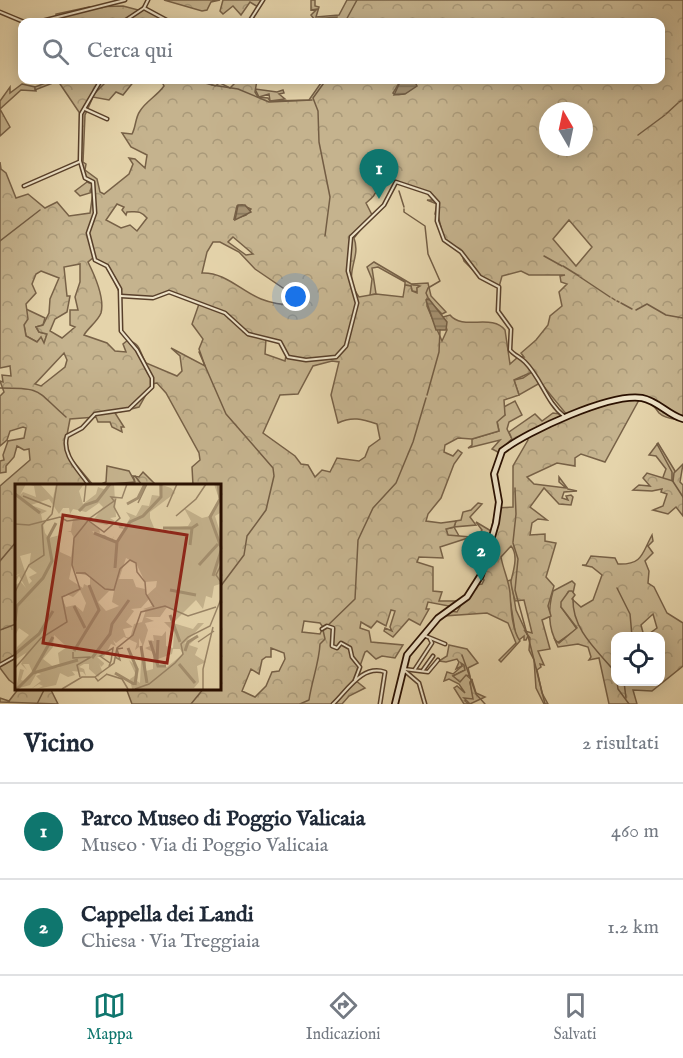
<!DOCTYPE html>
<html lang="it">
<head>
<meta charset="utf-8">
<style>
	body { margin:0; font-family:"IM FELL English",serif; background:#f6f6f7; color:#1f2937 }
	.controls { position:absolute; right:18px; bottom:18px; display:grid; overflow:hidden; border-radius:12px; box-shadow:0 3px 15px #0003 }
	.controls button { width:54px; height:54px; display:grid; place-items:center; padding:0; border:0; border-bottom:2px solid #e0e1e3; background:#fff; color:#1f2937; font:30px sans-serif }
	.compass { position:absolute; left:539px; top:102px; width:54px; height:54px; border-radius:50%; background:#fff; box-shadow:0 3px 15px #0003; rotate:351deg }
	.you { position:absolute; left:296px; top:297px; width:21px; height:21px; margin:-15px; border:4px solid #fff; border-radius:50%; background:#1a73e8; box-shadow:0 0 0 9px #1a73e833 }
	.badge { display:grid; place-items:center; width:39px; height:39px; border-radius:50%; background:#0f766e; color:#fff; font-size:20px; font-weight:700 }
	.pin { position:absolute; translate:-50% -50px; filter:drop-shadow(0 2px 3px #0008) }
	.pin::after { content:''; position:absolute; top:32px; width:21px; height:18px; background:inherit; clip-path:polygon(0 0,100% 0,50% 100%) }
	.list { margin:0; padding:0; list-style:none }
	h2 { display:flex; justify-content:space-between; align-items:center; height:78px; margin:0; padding:0 24px; font-size:26px }
	h2 small { font-size:20px; font-weight:400; color:#747a83 }
	.list li { display:grid; grid-template-columns:39px 1fr auto; gap:18px; align-items:center; box-sizing:border-box; height:96px; padding:0 24px; border-top:2px solid #e0e1e3 }
	.list b { display:block; font-size:22px; white-space:nowrap }
	.list p { margin:0; font-size:20px; white-space:nowrap; color:#747a83 }
	.list em { font-size:20px; font-style:normal; color:#747a83 }
	.icon { flex:none; width:33px; height:33px; fill:none; stroke:currentColor; stroke-width:2; stroke-linecap:round; stroke-linejoin:round }
	.map { position:relative; flex:none; width:683px; height:704px; overflow:hidden }
	.search { position:absolute; background:#fff; box-shadow:0 3px 15px #0003; left:18px; right:18px; top:18px; height:66px; display:flex; align-items:center; gap:15px; box-sizing:border-box; padding:0 21px; border-radius:12px; color:#747a83; font-size:22px }
	.sheet { height:270px; background:#fff }
	nav { display:flex; justify-content:space-around; align-items:center; box-sizing:border-box; height:84px; border-top:2px solid #e0e1e3; background:#fff; font-size:16px; color:#747a83 }
	nav a { display:grid; justify-items:center; gap:3px }
	nav .on { color:#0f766e }
	.map>svg:first-child { display:block }
	.grass { fill:#c5b38e; stroke:#776147; stroke-width:1.5 }
	.forest { fill:url(#forest-crowns); stroke:#776147; stroke-width:1.5; fill-rule:evenodd }
	.water { fill:url(#water-rules); stroke:#735d44; stroke-width:1.5 }
	.lines { fill:none; stroke-linecap:round; stroke-linejoin:round }
	.stream { stroke:#735d44; stroke-width:1.5 }
	.street-casing { stroke:#58402b; stroke-width:5 }
	.secondary-casing { stroke:#290f00; stroke-width:8 }
	.street { stroke:#eee3c8; stroke-width:2 }
	.secondary { stroke:#eee3c8; stroke-width:4.5 }
	.inset-river { fill:none; stroke:#a59171; stroke-width:3 }
	.inset-road { fill:none; stroke:#9a8567; stroke-width:1.5 }
	.view { fill:#8f2418; fill-opacity:0.15; stroke:#8f2418; stroke-width:3 }
	.inset-edge { fill:none; stroke:#290f00; stroke-width:3 }
</style>
</head>
<body>
<div class="map">
<svg width="683" height="704" viewBox="0 0 683 704">
	<defs>
		<pattern id="forest-crowns" width="20" height="18" patternUnits="userSpaceOnUse" patternTransform="scale(1.5)"><rect width="20" height="18" fill="#c5b38e"/><path d="M2 6a3 3 0 1 1 6 0M12 15a3 3 0 1 1 6 0" fill="none" stroke="#a99979"/></pattern>
		<pattern id="water-rules" width="6" height="5" patternUnits="userSpaceOnUse" patternTransform="scale(1.5)"><rect width="6" height="5" fill="#a59171"/><path d="M0 2.5h6" fill="none" stroke="#86755a"/></pattern>
	</defs>
	<rect width="100%" height="100%" fill="#e5d4ab"/>
	<filter id="stains"><feTurbulence type="fractalNoise" baseFrequency=".00333" numOctaves="4"/><feColorMatrix values="0 0 0 0 .2 0 0 0 0 .09 0 0 0 0 .02 0 0 0 .5 -.17"/></filter>
	<radialGradient id="worn" r=".72"><stop offset=".6" stop-color="#630" stop-opacity="0"/><stop offset="1" stop-color="#630" stop-opacity=".3"/></radialGradient>
	<!-- grass -->
	<g class="grass">
		<polygon points="22,84 35,87 36,91 21,90 0,109 0,101 10,87 10,93"/>
		<polygon points="255,89 277,92 283,90 284,93 279,94 285,99 270,101 269,94 259,97"/>
		<polygon points="87,182 93,184 93,192 80,196 75,191"/>
		<polygon points="374,262 413,285 421,285 417,288 418,292 412,291 411,286 405,285 405,282 378,267 372,268 376,294 370,295 372,279 367,267"/>
		<polygon points="26,309 45,318 43,325 36,327 39,332 47,334 44,344 41,338 37,342 26,336 24,325"/>
		<polygon points="532,372 540,383 519,395 514,380 523,378"/>
		<polygon points="515,401 522,415 509,422 507,429 512,439 498,452 492,449 500,440 468,448 472,445 472,439 499,431 497,421 505,415 502,408"/>
		<polygon points="658,443 675,471 673,482 662,480 666,469 656,456 649,455"/>
		<polygon points="107,466 129,471 135,482 99,485 106,482"/>
		<polygon points="478,503 482,504 470,517 476,525 454,527 459,536 448,536 446,529 454,527 456,521 461,520 463,512 471,510"/>
		<polygon points="511,580 516,610 528,636 526,640 524,640 524,636 519,640 516,637 507,581"/>
		<path d="M572,581L575,584L573,593L568,592L561,607L577,629L557,643C548,629 548,608 553,591Z"/>
		<polygon points="461,663 464,665 465,670 453,676 457,679 466,675 472,680 470,683 474,699 465,701 469,704 464,704 454,688 457,686 465,693 459,684 449,679 444,681 447,672 453,674 462,666"/>
	</g>
	<!-- forest -->
	<g class="forest">
		<polygon points="164,0 220,0 211,2 207,10 202,11"/>
		<polygon points="223,0 263,0 258,7 250,2 241,15 233,6 223,14 220,11"/>
		<path d="M311,0H315V6L319,7L316,17L339,15L347,0H683V421C676,419 665,419 659,413C654,406 650,401 639,400L605,462L581,454L575,458V466L557,463L527,477L534,484L566,488L559,482V477L568,489L577,491L564,492L562,498L568,500L566,496L571,495L573,497L571,505L559,504L544,488L530,507L547,520L538,519L532,523L530,535L545,534V541L556,543L546,577L554,586L548,606L551,616L542,620L550,649L538,651L544,665L540,664L541,667L537,670L542,693L548,704H544L536,688L534,660L529,650L530,638L525,631L532,633L524,600L515,601C514,595 511,587 511,581C513,572 519,555 511,546L501,557C503,569 509,581 510,593C511,609 512,630 520,641L501,662L499,660L516,643L508,623L487,613L443,616L449,611L457,612L461,605L454,607L428,602L426,609H429L420,625L409,619L393,637L384,631L385,628L392,631L390,627L395,611L391,610L386,626L377,621L371,628L361,622L360,628L369,631L371,642L403,645L395,658L382,656L376,659L367,651L365,652L355,680L365,688L349,696L342,704H132L126,688H219V485H193L192,467L200,460L199,453L166,393L157,383L152,384L139,407L115,413L124,427H121L122,432L112,427L110,422H98L96,417L70,419L66,440L69,456L93,485H16V685L9,680L0,668V486L30,460L29,449L24,450L17,446L14,457L6,466V472L0,473V461L4,460L3,455L8,441L24,438L26,428L23,427L10,431L7,440L0,446V396L4,392L0,381L3,382L2,375L11,376L10,366L0,368V162L1,169L6,173L16,198L28,194L45,208L57,202L69,216L90,213L93,192L90,191L93,184L87,182L81,164V115L58,81L35,90V87L53,80H135L123,95L116,92L109,100L93,97L85,115L83,162L86,164L85,170L97,179L100,192L104,194L129,174L133,164L129,158L135,159L145,168L147,155L131,147L122,133L132,134C136,127 135,118 140,111C146,101 157,96 164,86L161,80H200L215,86L224,80L222,84L230,88L238,80H257L255,92L258,97L268,98L270,101L309,100L323,80H401L393,93C402,98 412,90 417,82L414,80H660V22H336L337,17L314,19L311,15L317,9L311,10ZM548,111H584V147H548ZM377,173L432,195L436,200H427L437,204L435,214L438,215L444,240L461,252L464,261L480,277L499,287L502,276L521,271L529,275H565L560,276L561,282L567,284L559,292L562,306L550,316L548,325L536,340L521,353L524,357H518L510,364L505,330C492,313 463,331 450,315L443,317L447,330L442,341L427,306V299L442,314L446,312L431,296L428,283L412,284L420,286L417,288V293L412,291L411,286L405,285L403,297L376,294L359,297C341,273 362,260 354,238L372,215L366,203C372,198 375,196 378,187L372,183L373,174ZM117,204L124,207L122,210L126,215L127,212C137,212 140,210 147,218L137,231L130,225L121,228L106,220ZM242,205L251,209L246,215L234,219L237,206ZM569,220L592,247L576,266L553,239ZM233,237L253,254L246,255L228,242ZM213,242H220L239,252L255,269L299,299L294,305C283,305 271,303 261,299C241,291 225,272 202,273L207,252ZM93,258L107,266L121,296L157,297L169,292L199,304L192,324L203,339L199,349L205,366L171,348L180,356L182,371L177,376L146,363C139,352 142,345 128,340L123,344L126,352L115,351L107,343L84,335C88,328 98,321 101,313C105,298 95,276 88,262ZM80,264V282L75,297L78,310H70V325L75,327L62,338L50,331L55,319L67,312L70,296H67L64,267ZM41,271L59,278L50,299L49,313L43,325L36,327L39,332L47,334L44,343L41,337L37,342L26,336L24,325L28,319L26,304L36,293L32,284L36,274ZM266,339L280,342L286,355L285,361L265,354ZM64,353L67,360L65,367L41,386L35,384ZM332,361L339,362L331,395L338,423C352,416 362,419 377,424L380,439L369,447L365,457L359,461L337,458L330,472L322,470L315,477L308,465L301,464L295,456L263,433L280,395L298,394L313,366ZM532,372L567,415L553,413L542,421L535,414L509,432L512,439L498,452L500,453L527,437L528,440L513,466V507L496,508L491,531L476,522L482,530L476,538L487,533L491,536L481,575L484,580L482,584L476,585L462,601H439L442,592L433,591V567L417,562L419,557L443,558L440,547L471,537L448,535L446,529L454,527L456,521L441,523L426,521L428,514L441,498L454,464L462,453L458,450L453,456L444,452L445,445L458,438L472,439L499,431L497,422L505,415L504,400L519,395L514,380ZM304,621L320,623L323,627L320,634L302,632ZM271,648L284,653L285,659L279,671L272,672L266,686L255,697L242,691L251,669L259,674L262,660L266,657H271Z"/>
		<polygon points="123,6 138,10 144,8 170,22 56,22 56,14 89,7"/>
		<polygon points="0,109 10,127 0,136"/>
		<polygon points="683,464 680,482 683,485 683,516 676,507 668,514 653,510 663,506 667,494 661,492 662,489 652,491 633,490 639,485 650,486 643,478 647,473 673,481 674,473"/>
		<polygon points="143,472 156,485 124,485 135,482 133,476 139,477"/>
		<path d="M652,535L653,541L648,546L653,553L645,561L649,571L648,583L654,587L667,613L683,623V666L652,691L633,690L637,704H609L599,658L589,660L591,657L588,647L578,644L558,647L555,640L559,643L577,628L561,607V602L569,591H572L575,595L572,599L581,607L593,600L602,575L592,567L582,565H586L591,556L615,558L618,564C643,565 642,553 652,535ZM653,614L657,628L646,636H660V682H616V636H644L641,625Z"/>
		<polygon points="449,645 467,649 478,663 468,668 470,676 466,675 460,682 453,676 465,670 464,665 461,663 462,666 456,669 459,662 457,659 446,662 439,661 447,656"/>
		<polygon points="472,680 476,693 485,697 470,704 464,698 473,699 470,682"/>
		<polygon points="19,688 50,688 58,704 0,702 0,698 9,701"/>
	</g>
	<!-- water -->
	<g class="water">
		<polygon points="401,80 414,80 417,86 405,94 394,95"/>
		<polygon points="238,205 245,205 251,212 235,220"/>
		<polygon points="429,299 447,322 446,330 436,330 426,300"/>
	</g>
	<g class="lines">
		<!-- stream -->
		<g class="stream">
			<polyline points="345,22 357,0"/>
			<polyline points="195,80 212,85 238,89 269,102 312,100"/>
			<polyline points="95,93 108,80"/>
			<polyline points="679,102 683,100"/>
			<polyline points="666,114 678,103"/>
			<polyline points="638,135 665,115"/>
			<polyline points="399,191 404,207"/>
			<polyline points="404,209 404,212 425,226 428,254 440,281 428,288 426,293 429,300"/>
			<polyline points="325,236 330,197 319,142 318,111 313,98 326,80"/>
			<polyline points="0,241 40,210"/>
			<polyline points="544,256 562,266"/>
			<polyline points="563,266 579,276"/>
			<polyline points="580,277 610,297"/>
			<polyline points="612,298 615,300"/>
			<polyline points="617,301 619,302"/>
			<polyline points="621,303 632,309"/>
			<polyline points="636,310 647,304 666,315 683,318"/>
			<polyline points="199,352 226,414 273,468 274,476 266,510 247,536 244,555 220,587 219,614"/>
			<path d="M0,388C44,388 35,390 66,417"/>
			<polyline points="427,395 439,352 440,330"/>
			<polyline points="657,444 672,472 672,480 683,497"/>
			<polyline points="135,476 142,485"/>
			<polyline points="513,542 516,514 515,488"/>
			<polyline points="513,543 518,559 515,590 527,634"/>
			<polyline points="0,561 16,542"/>
			<polyline points="617,588 630,614 632,636"/>
			<path d="M573,599C572,630 598,651 616,673"/>
			<polyline points="0,630 16,624"/>
			<polyline points="528,636 545,704"/>
			<polyline points="462,655 476,694 485,704"/>
			<polyline points="617,682 618,689 629,704"/>
			<polyline points="624,682 626,698"/>
			<polyline points="37,704 45,688"/>
			<polyline points="191,704 204,688"/>
			<path d="M300,704L309,700C312,680 319,663 320,644L325,639L323,630L355,599L358,540L373,508L396,483L413,442L426,398"/>
		</g>
		<defs>
			<g id="street">
				<polyline points="144,8 170,22"/>
				<polyline points="0,12 24,22"/>
				<polyline points="38,22 125,0"/>
				<polyline points="123,22 144,8 148,0"/>
				<polyline points="249,22 263,0"/>
				<polyline points="85,109 107,119"/>
				<polyline points="24,186 79,162"/>
				<path d="M121,296L153,298L169,292L225,313L248,334L280,342L288,357L306,360L336,357L346,346L357,303L348,271L351,237L384,205L396,182L429,193L438,203L437,221L444,240L461,252L480,277L499,287L498,311L511,329L510,350C514,355 520,357 525,362C541,378 547,403 564,416"/>
				<path d="M89,485C80,471 61,455 67,436L82,428L95,414L129,409L152,387V378L137,350L121,331L120,289L107,266L95,260L88,233L95,213L93,182L85,178L80,161L81,114L101,80"/>
				<polyline points="322,629 327,626 333,628 332,646 337,648 341,643 350,648 352,657 360,667 355,680"/>
				<polyline points="423,635 445,644"/>
				<polyline points="0,665 16,656"/>
				<polyline points="404,669 428,672 438,660"/>
				<polyline points="415,669 432,643 430,639"/>
				<polyline points="423,670 433,656"/>
				<polyline points="405,671 419,683 425,704"/>
				<path d="M333,704C347,691 362,664 385,672L380,704"/>
			</g>
			<path id="secondary" d="M395,704L407,655L438,618L467,597L481,575L496,523L499,502L494,474L502,451C528,431 610,393 642,398C658,401 668,415 683,419"/>
		</defs>
		<!-- street casing -->
		<use href="#street" class="street-casing"/>
		<!-- secondary casing -->
		<use href="#secondary" class="secondary-casing"/>
		<!-- street -->
		<use href="#street" class="street"/>
		<!-- secondary -->
		<use href="#secondary" class="secondary"/>
	</g>
	<!-- overview -->
	<g transform="translate(15 484)">
		<rect width="206" height="206" fill="#e5d4ab"/>
		<path d="M0,0H11L5,11L8,8L21,13L19,2L12,0H25L38,14L41,0H69L64,7L68,20L81,10L83,3L91,6L92,0H99L101,33L95,34L100,37L92,41L74,37L84,44L85,49L77,47L81,51H90L96,57L99,52L97,57L101,58L109,45L104,44L103,38L109,44L115,34L111,28L121,32L127,21L134,22L137,11L145,12L144,0L156,4L160,9L135,28V34L140,46L155,47L154,44L173,42L176,37L169,24L187,34L195,32L204,15L199,0H204L205,29L200,32L205,48V100L199,102L197,114L191,112L188,125L181,116L158,139L178,145L183,139H189L169,160L183,152L174,161L183,164L180,171L191,178L182,182L184,198L179,204L117,205L115,195L121,191L114,176L124,185L122,197L125,199L127,160L124,154V163L120,166L122,159L109,153L101,159L98,156L101,162L96,160L89,173H82L89,179V180L86,183L84,179L87,187L83,193L74,185V180H69L64,183L69,185L71,192L68,188L57,187L60,191L53,193L45,189L41,201L22,205L28,202L24,200L16,205L26,197L21,192L26,190L22,189L15,201L1,205L5,185L9,186L6,196L9,197L17,187L14,180H8L12,186L6,180L11,169L0,176L2,163L14,151L4,144L0,152V101L6,98L11,104L4,92L0,99V93L6,89L0,92ZM34,15L44,30L48,24H54L55,30L58,25L71,28L84,19L88,23L79,35H58L56,47L52,48H56L59,54L56,73L45,68V51L34,54L30,49L26,30L32,27L16,21ZM16,69L14,83L22,89L14,93L17,97L14,100L5,72ZM111,74L121,79L130,98L142,97L141,103L131,112L130,105L121,103L118,95H104ZM57,81L61,89L75,92V103L69,100L68,104L54,95ZM65,106L71,119L68,128L60,121L51,123L47,114L51,110L58,113ZM94,107H99L97,118L104,122L91,127L83,118ZM134,115L137,122L128,125L131,126L127,138L119,140L115,154L111,153L108,145L118,143L111,138L119,127L116,125L126,124ZM152,123L161,128L156,138H149L159,148L158,164L151,162V147L147,152L138,151L139,157L133,156L135,162L130,164L138,168V185L131,187V176L126,169L133,146L130,139L139,137L130,133H145ZM39,151L52,163L43,169L45,183L40,184L28,175L38,163ZM158,165H165L168,170L152,183L144,181L143,175L157,170Z" fill="#c5b38e" fill-rule="evenodd"/>
		<path class="inset-river" d="M203,0L205,15L195,33L206,63M0,10L25,29M112,20L123,14L130,0M64,27L70,21L82,17L95,0M148,44H177M79,49L101,58M175,61L177,44L183,40M184,81L203,60M100,84L102,58L115,38L128,32L146,13V0M198,92L206,67M155,106L181,111M59,122L70,144M155,131L165,158M0,137L2,122L28,94L37,77L33,54L41,39M135,157L143,182H151M126,162L132,199M113,164L122,185L120,201M59,167L84,126L74,101M170,167L173,158L183,152M0,170L24,150L38,127M77,174L95,150L97,140L114,116M142,176L143,156M164,180L180,199M18,188L38,153M100,189L119,200M2,205L18,189L63,176"/>
		<path class="inset-road" d="M8,12L36,23M69,18L71,0M123,19L132,0M152,23L162,0M161,32L181,15L191,0M74,37L89,48L105,34L99,23L101,13M0,40L14,41L45,33L52,37L75,34L99,17L96,13L107,14L112,0M206,81L201,91L206,98M61,89H70L90,105L99,106L105,85L115,76L121,79L122,88L130,98L131,110L139,123M0,108L14,81L29,71L27,41L37,30L42,0M183,158L199,147M58,168V174L75,173M100,173L105,176L102,165L108,164M94,182L96,177L98,164L85,172L95,179M0,184L26,154L52,138L47,113L65,105L57,81L59,54L75,34M91,190L107,195L113,205M65,193L62,181L76,173M80,193L99,179L102,164L118,151L126,128L150,122L173,132L201,123M47,205L67,193H80L83,197L92,190M120,205L134,200L160,179L168,170L166,160L173,153L195,142L206,115M188,205V185L198,143"/>
		<path class="view" d="M48,31L172,51L152,179L28,159Z"/>
		<rect width="206" height="206" class="inset-edge"/>
	</g>
	<rect width="100%" height="100%" filter="url(#stains)"/>
	<rect width="100%" height="100%" fill="url(#worn)"/>
</svg>
<div class="controls">
<button><svg class="icon" aria-label="locate" viewBox="0 0 24 24"><circle cx="12" cy="12" r="6"/><path d="M12 2v4M12 18v4M2 12h4M18 12h4"/></svg></button>
</div>
<svg class="compass" viewBox="-18 -18 36 36"><path d="M0-13l5 13h-10z" fill="#e53935"/><path d="M0 13l5-13h-10z" fill="#747a83"/></svg>
<div class="you"></div>
<div class="pin badge" style="left:379px;top:199px">1</div>
<div class="pin badge" style="left:481px;top:581px">2</div>
<div class="search"><svg class="icon" aria-label="search" viewBox="0 0 24 24"><circle cx="10" cy="10" r="6"/><path d="M15 15l6 6"/></svg>Cerca qui</div>
</div>
<section class="sheet">
<h2>Vicino<small>2 risultati</small></h2>
<ul class="list">
<li><span class="badge">1</span><div><b>Parco Museo di Poggio Valicaia</b><p>Museo · Via di Poggio Valicaia</p></div><em>460 m</em></li>
<li><span class="badge">2</span><div><b>Cappella dei Landi</b><p>Chiesa · Via Treggiaia</p></div><em>1.2 km</em></li>
</ul>
</section>
<nav>
<a class="on"><svg class="icon" aria-label="map" viewBox="0 0 24 24"><path d="M3 6l6-2 6 2 6-2v14l-6 2-6-2-6 2zM9 4v14M15 6v14"/></svg>Mappa</a>
<a><svg class="icon" aria-label="directions" viewBox="0 0 24 24"><path d="M12 3l9 9-9 9-9-9zM9 14v-3h6M13 9l2 2-2 2"/></svg>Indicazioni</a>
<a><svg class="icon" aria-label="saved" viewBox="0 0 24 24"><path d="M7 4h10v16l-5-4-5 4z"/></svg>Salvati</a>
</nav>
</body>
</html>
